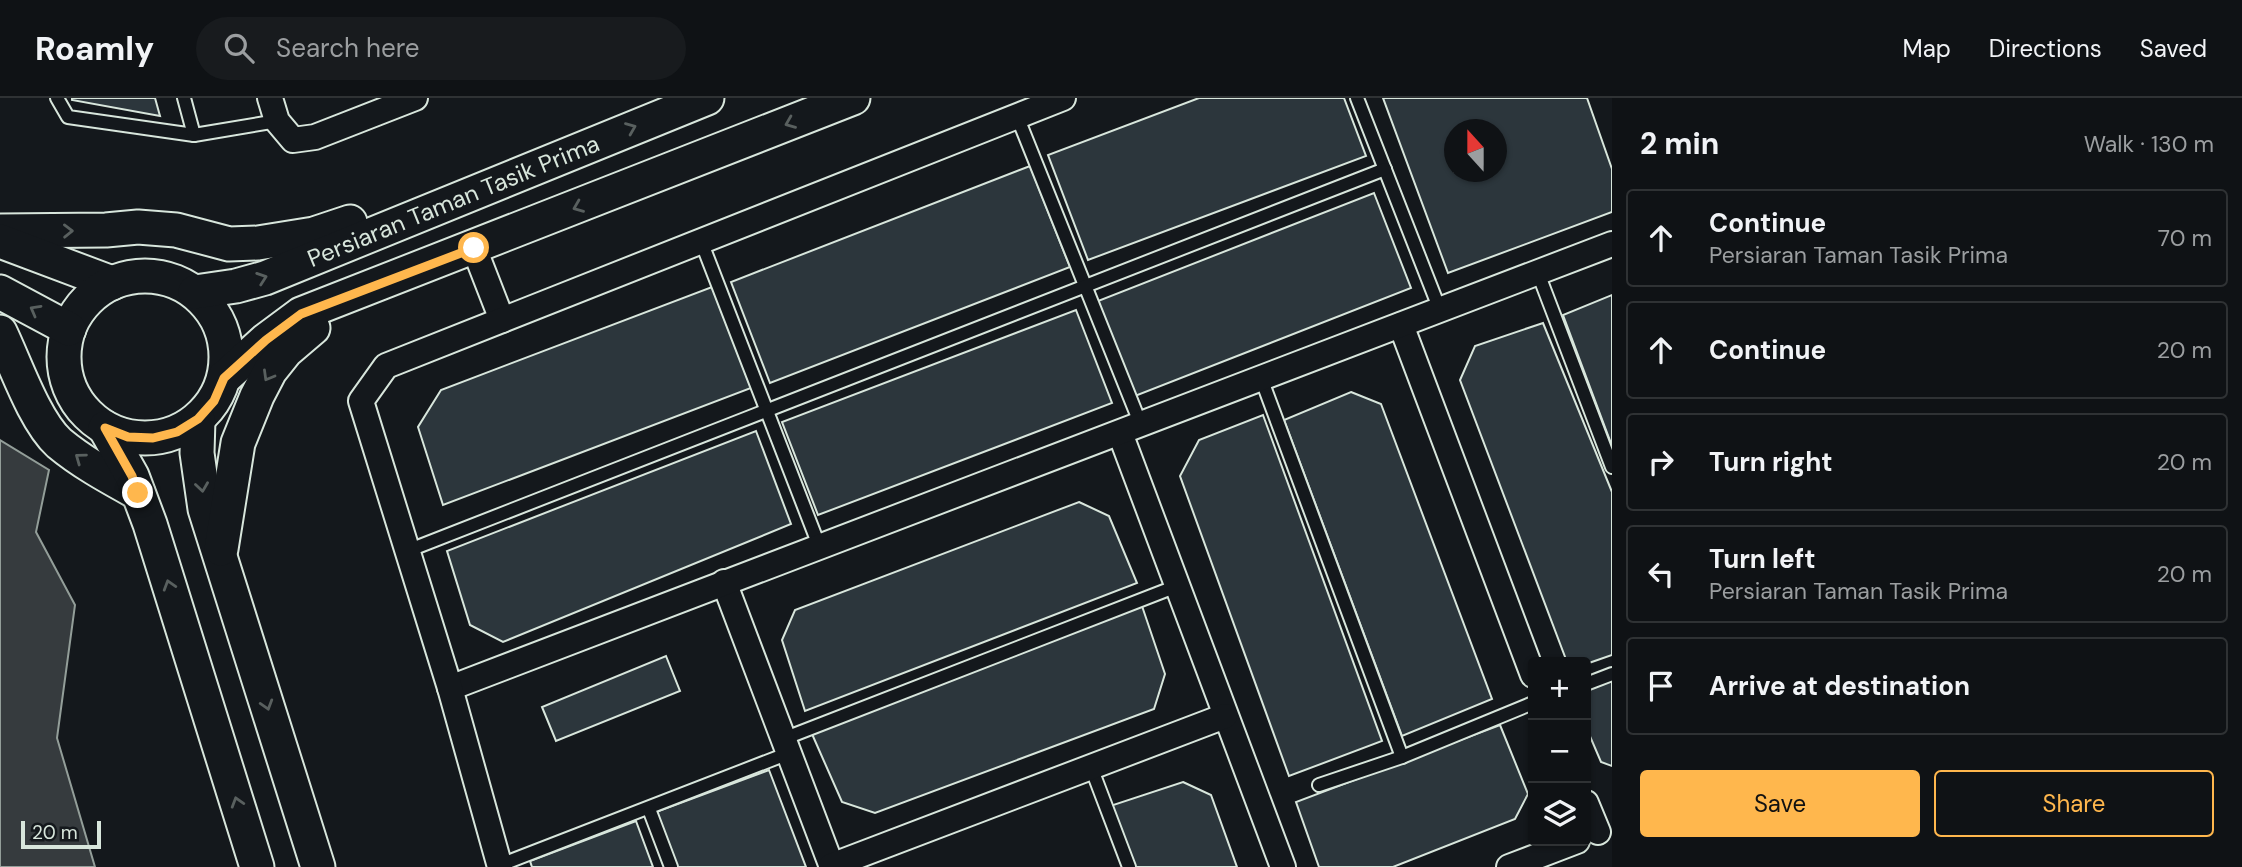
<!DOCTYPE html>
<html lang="en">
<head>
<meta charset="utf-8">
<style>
	body { margin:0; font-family:"DM Sans",sans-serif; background:#181b1e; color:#f1f3f6 }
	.controls { position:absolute; right:21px; bottom:21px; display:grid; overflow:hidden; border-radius:7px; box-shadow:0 2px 5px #0004 }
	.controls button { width:63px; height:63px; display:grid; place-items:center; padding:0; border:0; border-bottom:2px solid #2f3234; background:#0f1215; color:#f1f3f6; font:35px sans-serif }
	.compass { position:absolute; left:1444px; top:21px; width:63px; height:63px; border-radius:50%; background:#0f1215; box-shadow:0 2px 5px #0004; rotate:339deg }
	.scale { position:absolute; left:21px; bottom:18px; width:80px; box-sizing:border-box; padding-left:7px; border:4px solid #d8e6dc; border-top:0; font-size:19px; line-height:24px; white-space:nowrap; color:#d8e6dc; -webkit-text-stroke:5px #14181c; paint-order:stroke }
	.stop { position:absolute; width:21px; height:21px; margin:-16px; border:5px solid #ffb74d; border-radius:50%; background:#fff }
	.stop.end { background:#ffb74d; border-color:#fff; box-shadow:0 2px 7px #0008 }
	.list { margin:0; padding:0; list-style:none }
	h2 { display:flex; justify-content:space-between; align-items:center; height:91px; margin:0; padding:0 28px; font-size:30px }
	h2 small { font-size:23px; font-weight:400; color:#9b9ea0 }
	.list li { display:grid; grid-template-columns:46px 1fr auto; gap:21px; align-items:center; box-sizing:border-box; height:98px; margin:0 14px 14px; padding:0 14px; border:2px solid #2f3234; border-radius:7px }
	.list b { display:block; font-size:26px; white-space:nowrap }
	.list p { margin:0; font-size:23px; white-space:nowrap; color:#9b9ea0 }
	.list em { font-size:23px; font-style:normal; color:#9b9ea0 }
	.actions { display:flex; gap:14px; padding:21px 28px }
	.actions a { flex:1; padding:16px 0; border:2px solid #ffb74d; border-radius:7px; text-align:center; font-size:24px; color:#ffb74d }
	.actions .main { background:#ffb74d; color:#111 }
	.icon { flex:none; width:38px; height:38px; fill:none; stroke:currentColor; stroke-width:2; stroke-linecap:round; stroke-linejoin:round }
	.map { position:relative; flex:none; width:1612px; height:769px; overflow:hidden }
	header { display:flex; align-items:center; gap:42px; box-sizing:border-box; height:98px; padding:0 35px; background:#0f1215; border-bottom:2px solid #2f3234 }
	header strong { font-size:33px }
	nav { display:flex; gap:38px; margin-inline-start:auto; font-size:24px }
	.search { width:490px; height:63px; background:#181b1e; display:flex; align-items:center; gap:18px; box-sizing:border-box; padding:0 24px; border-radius:38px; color:#9b9ea0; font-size:26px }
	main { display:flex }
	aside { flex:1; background:#0f1215 }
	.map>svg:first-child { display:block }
	.water { fill:#363b3e; stroke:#939e99; stroke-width:2 }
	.building { fill:#2c363c; stroke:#d8e6dc; stroke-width:2; fill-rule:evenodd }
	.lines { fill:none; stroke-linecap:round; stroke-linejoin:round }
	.lane-casing { stroke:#d8e6dc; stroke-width:16 }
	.street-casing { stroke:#d8e6dc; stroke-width:28 }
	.secondary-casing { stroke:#d8e6dc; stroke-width:37 }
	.lane { stroke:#14181c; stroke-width:12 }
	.street { stroke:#14181c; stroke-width:24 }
	.secondary { stroke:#14181c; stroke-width:33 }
	.oneway { stroke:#59605f }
	.route { stroke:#ffb74d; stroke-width:9 }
	.labels { text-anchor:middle; stroke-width:5; stroke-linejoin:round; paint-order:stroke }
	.street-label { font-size:24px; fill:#d8e6dc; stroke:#14181c }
</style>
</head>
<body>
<header>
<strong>Roamly</strong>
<div class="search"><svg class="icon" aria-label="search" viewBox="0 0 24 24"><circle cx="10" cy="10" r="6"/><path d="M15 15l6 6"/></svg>Search here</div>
<nav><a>Map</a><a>Directions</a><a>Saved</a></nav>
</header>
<main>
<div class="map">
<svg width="1612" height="769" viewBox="0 0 1612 769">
	<rect width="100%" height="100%" fill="#14181c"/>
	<!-- water -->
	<polygon class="water" points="0,342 49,372 36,434 75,507 57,640 95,769 0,769"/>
	<!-- building -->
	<g class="building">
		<polygon points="72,0 155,0 160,18 72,2"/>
		<polygon points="1199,0 1344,0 1366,58 1088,162 1048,57"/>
		<path d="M1383,0H1587L1612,71V114L1448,175ZM1454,32H1496V74H1454Z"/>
		<polygon points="1030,68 1070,169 770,285 731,184"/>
		<polygon points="1374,95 1411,190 1135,298 1098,203"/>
		<polygon points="712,189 751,290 443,407 418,329 441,292"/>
		<polygon points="1612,197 1612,348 1563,217"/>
		<polygon points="1076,212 1112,305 818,417 782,324"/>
		<polygon points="1543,225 1612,394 1612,557 1586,566 1586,564 1567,564 1460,282 1475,248"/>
		<polygon points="1351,294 1381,306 1492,601 1402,638 1284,322"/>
		<polygon points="1263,317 1382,643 1289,678 1180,378 1199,342"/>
		<polygon points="756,333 791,426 503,544 470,527 447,453"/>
		<polygon points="1079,404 1109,418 1137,485 805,613 782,542 795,512"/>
		<polygon points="1142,508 1165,576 1154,611 875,715 842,704 812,636"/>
		<polygon points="666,558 680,593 556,643 542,609"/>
		<polygon points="1612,581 1612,668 1601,664 1586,629 1586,590"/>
		<polygon points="1500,627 1528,696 1515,721 1393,769 1319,769 1296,704"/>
		<polygon points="769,672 806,769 677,769 656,714"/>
		<polygon points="1183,684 1211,697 1237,769 1133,769 1110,708"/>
		<polygon points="636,723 653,769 532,769 530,763"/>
	</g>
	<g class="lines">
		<defs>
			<g id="lane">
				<polyline points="57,0 68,19 194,37 277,23"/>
				<polyline points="184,0 194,37"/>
				<polyline points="1357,0 1440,212"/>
				<polyline points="1017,18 1141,327"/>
				<polyline points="701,143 820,450"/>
				<polyline points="1538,175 1612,369"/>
				<polyline points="1261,280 1402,659"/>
				<polyline points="407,453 1385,71"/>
				<polyline points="1586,586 1612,576"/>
				<polyline points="783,641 1177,488"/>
				<polyline points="1091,669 1129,769"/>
				<polyline points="1319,687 1402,659 1533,605"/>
				<polyline points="649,711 671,769"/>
				<polyline points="500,767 789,655"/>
			</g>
			<g id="street">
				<polyline points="270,0 277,23 293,42 315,39 415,0"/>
				<polyline points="474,150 502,222"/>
				<polyline points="1401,227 1533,577"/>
				<polyline points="1120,335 1283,769"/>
				<polyline points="724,484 832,769"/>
				<polyline points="450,590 1612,146"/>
				<polyline points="1586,705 1598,734"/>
				<polyline points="831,768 1225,618"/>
				<polyline points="500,769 450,590 361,303 386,268 1063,0"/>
				<polyline points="1509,769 1577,743"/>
			</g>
			<g id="secondary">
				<polyline points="0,133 106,132 138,129 176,132 229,146 258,145 314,136 350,124"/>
				<polyline points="0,143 112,185"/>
				<circle cx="145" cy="259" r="81"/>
				<polyline points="0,194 69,231"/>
				<path id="s1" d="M195,194L236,188L265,180L707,0"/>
				<path d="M0,234C15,265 34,322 59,345C83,365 111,380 138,395"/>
				<polyline points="224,280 266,242 301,216 853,0"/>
				<polyline points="198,321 197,355 205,411 318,769"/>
				<polyline points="105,330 132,378 150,426 257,769"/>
				<polyline points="221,451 238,345 257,298 270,273 286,253 313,230"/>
			</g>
		</defs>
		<!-- lane casing -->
		<use href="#lane" class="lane-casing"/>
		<!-- street casing -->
		<use href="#street" class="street-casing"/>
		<!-- secondary casing -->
		<use href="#secondary" class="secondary-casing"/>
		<!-- lane -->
		<use href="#lane" class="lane"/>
		<!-- street -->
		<use href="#street" class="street"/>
		<!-- secondary -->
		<use href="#secondary" class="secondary"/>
	</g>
	<!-- one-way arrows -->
	<defs><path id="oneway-chevron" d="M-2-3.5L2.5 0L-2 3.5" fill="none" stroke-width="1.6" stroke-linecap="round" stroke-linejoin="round" transform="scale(1.75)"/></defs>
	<g class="oneway">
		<use href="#oneway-chevron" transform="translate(790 25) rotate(158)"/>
		<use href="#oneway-chevron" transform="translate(631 30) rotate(-22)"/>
		<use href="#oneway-chevron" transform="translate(578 109) rotate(158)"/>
		<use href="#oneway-chevron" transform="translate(68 133) rotate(-1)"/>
		<use href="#oneway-chevron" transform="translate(262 180) rotate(-19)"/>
		<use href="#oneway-chevron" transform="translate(35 212) rotate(-151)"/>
		<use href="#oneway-chevron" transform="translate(268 278) rotate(120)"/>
		<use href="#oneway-chevron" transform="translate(80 360) rotate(-144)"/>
		<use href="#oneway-chevron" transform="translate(202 389) rotate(82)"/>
		<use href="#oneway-chevron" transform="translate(169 487) rotate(-107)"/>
		<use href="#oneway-chevron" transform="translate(267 607) rotate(73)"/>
		<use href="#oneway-chevron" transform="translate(237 704) rotate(-107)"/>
	</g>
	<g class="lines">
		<!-- route -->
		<polyline class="route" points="138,395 132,378 105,330 128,339 153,340 177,334 198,321 214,303 224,280 266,242 301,216 474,150"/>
	</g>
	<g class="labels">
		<!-- street labels -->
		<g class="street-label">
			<text dy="8" stroke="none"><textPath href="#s1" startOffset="275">Persiaran Taman Tasik Prima</textPath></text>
		</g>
	</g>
</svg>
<div class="controls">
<button>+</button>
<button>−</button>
<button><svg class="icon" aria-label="layers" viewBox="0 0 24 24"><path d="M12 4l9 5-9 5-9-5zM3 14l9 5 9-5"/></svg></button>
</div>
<svg class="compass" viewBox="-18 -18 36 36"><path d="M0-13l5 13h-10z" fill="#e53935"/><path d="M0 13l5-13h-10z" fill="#9b9ea0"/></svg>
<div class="scale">20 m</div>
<div class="stop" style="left:474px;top:150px"></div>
<div class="stop end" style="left:138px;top:395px"></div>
</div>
<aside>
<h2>2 min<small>Walk · 130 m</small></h2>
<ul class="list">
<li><svg class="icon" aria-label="ahead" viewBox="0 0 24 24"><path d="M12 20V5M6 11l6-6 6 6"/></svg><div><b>Continue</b><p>Persiaran Taman Tasik Prima</p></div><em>70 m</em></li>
<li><svg class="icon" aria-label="ahead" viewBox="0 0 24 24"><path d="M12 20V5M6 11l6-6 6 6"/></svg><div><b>Continue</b></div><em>20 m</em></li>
<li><svg class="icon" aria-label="right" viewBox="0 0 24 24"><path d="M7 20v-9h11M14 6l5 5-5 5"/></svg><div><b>Turn right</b></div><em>20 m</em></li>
<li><svg class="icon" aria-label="left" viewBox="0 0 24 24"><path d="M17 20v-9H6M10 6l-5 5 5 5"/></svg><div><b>Turn left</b><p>Persiaran Taman Tasik Prima</p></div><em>20 m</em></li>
<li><svg class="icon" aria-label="arrive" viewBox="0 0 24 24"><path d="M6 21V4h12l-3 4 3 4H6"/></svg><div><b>Arrive at destination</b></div></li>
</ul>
<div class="actions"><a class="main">Save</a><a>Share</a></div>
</aside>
</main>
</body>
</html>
